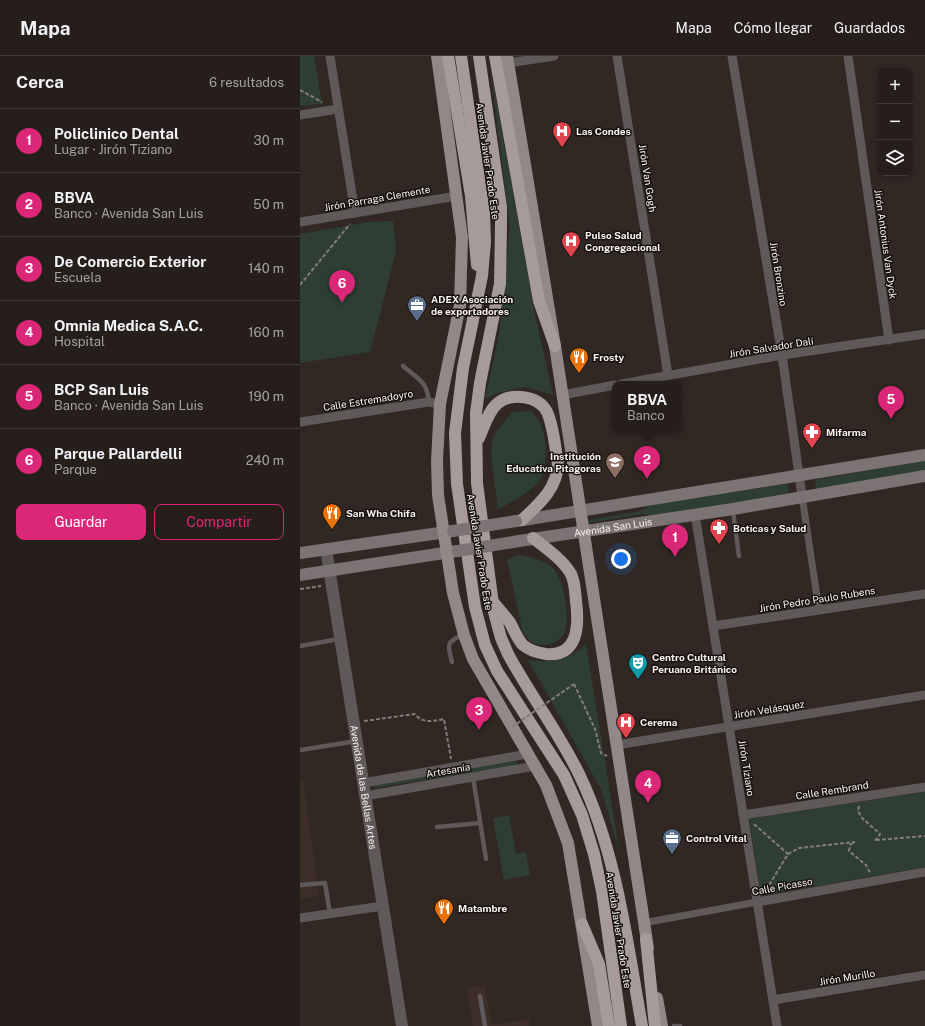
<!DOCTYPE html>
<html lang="es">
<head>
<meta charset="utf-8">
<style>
	body { margin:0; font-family:"Public Sans",sans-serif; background:#312b28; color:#f1f3f6 }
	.controls { position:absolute; right:12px; top:12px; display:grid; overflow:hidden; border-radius:8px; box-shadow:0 2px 6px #0003 }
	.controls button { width:36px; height:36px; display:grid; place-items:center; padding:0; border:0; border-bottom:1px solid #423c3a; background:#251e1b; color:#f1f3f6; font:20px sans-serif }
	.you { position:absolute; left:321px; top:503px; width:14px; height:14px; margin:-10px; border:3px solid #fff; border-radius:50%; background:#1a73e8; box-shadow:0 0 0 6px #1a73e833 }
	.badge { display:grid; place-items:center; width:26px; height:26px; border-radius:50%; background:#db2777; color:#fff; font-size:13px; font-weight:700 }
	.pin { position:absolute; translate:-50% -33px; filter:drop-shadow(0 1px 2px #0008) }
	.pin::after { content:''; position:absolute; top:21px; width:14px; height:12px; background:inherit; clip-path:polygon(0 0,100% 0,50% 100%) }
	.popup { position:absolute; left:312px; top:325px; width:70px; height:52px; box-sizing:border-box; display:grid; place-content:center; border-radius:8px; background:#251e1b; filter:drop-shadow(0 1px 3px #0005); font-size:13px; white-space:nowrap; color:#a3a2a3 }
	.popup b { font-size:15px; color:#f1f3f6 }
	.popup::after { content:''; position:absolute; left:50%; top:100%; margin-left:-8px; border:8px solid transparent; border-top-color:#251e1b }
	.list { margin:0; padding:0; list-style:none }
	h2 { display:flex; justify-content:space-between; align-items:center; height:52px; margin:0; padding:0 16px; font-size:17px }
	h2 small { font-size:13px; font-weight:400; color:#a3a2a3 }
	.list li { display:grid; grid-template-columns:26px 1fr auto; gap:12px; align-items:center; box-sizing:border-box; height:64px; padding:0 16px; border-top:1px solid #423c3a }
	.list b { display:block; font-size:15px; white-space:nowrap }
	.list p { margin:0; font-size:13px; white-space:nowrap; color:#a3a2a3 }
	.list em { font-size:13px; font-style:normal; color:#a3a2a3 }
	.actions { display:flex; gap:8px; padding:12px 16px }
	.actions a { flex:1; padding:9px 0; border:1px solid #db2777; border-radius:8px; text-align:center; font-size:14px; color:#db2777 }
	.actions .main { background:#db2777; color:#fff }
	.icon { flex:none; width:22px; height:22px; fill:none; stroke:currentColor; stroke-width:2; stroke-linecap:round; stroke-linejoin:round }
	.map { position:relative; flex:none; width:625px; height:970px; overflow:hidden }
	header { display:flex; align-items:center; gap:24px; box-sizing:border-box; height:56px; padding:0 20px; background:#251e1b; border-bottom:1px solid #423c3a }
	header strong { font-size:19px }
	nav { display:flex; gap:22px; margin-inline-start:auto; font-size:14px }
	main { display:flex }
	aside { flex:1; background:#251e1b }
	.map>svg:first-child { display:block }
	.built { fill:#3e2e28 }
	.green { fill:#2e3e33 }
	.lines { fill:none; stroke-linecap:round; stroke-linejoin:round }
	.path { stroke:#847c79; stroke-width:2; stroke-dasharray:4 2; stroke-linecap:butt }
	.service { stroke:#5f595a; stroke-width:4.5 }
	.pedestrian { stroke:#5f595a; stroke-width:7 }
	.minor { stroke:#5f595a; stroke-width:9 }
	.tertiary { stroke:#5f595a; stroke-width:12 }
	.secondary { stroke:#7c7474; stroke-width:12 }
	.primary { stroke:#928888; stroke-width:12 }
	.motorway { stroke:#a79a9a; stroke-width:12 }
	.path-bridge { stroke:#847c79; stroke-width:2; stroke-dasharray:4 2; stroke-linecap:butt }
	.secondary-bridge { stroke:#7c7474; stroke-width:12 }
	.labels { text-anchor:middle; stroke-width:3; stroke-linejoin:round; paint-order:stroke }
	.poi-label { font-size:10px; font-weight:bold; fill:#faf3f1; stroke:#161210; text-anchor:start }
	.street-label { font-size:10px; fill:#faf3f1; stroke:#161210 }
</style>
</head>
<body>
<header>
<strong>Mapa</strong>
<nav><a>Mapa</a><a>Cómo llegar</a><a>Guardados</a></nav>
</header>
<main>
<aside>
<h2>Cerca<small>6 resultados</small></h2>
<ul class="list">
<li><span class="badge">1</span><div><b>Policlinico Dental</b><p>Lugar · Jirón Tiziano</p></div><em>30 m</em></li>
<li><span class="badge">2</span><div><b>BBVA</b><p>Banco · Avenida San Luis</p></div><em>50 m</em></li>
<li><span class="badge">3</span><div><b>De Comercio Exterior</b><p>Escuela</p></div><em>140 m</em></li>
<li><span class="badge">4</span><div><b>Omnia Medica S.A.C.</b><p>Hospital</p></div><em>160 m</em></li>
<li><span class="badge">5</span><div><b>BCP San Luis</b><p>Banco · Avenida San Luis</p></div><em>190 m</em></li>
<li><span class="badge">6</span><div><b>Parque Pallardelli</b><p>Parque</p></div><em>240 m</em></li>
</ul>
<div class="actions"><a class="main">Guardar</a><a>Compartir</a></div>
</aside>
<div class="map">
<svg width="625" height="970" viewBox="0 0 625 970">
	<rect width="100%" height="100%" fill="#312824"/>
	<!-- built -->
	<g class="built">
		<polygon points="0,725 3,725 19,840 0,843"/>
		<polygon points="185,930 191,969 229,963 230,970 173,970 167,932"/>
	</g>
	<!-- green -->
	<g class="green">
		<polygon points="0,0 14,0 22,48 0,50"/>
		<polygon points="190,10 235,259 253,339 225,331 201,336 185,343 199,279 210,172"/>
		<polygon points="93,165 96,195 70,296 0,307 0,178 69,166"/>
		<path d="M231,355C234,359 238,363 240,367C247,381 248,408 241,422C235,434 210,447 198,453L191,399L193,380L212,356Z"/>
		<polygon points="625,405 625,416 516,434 515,424"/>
		<polygon points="488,428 489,439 353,460 343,458 289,467 289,464 341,455 352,448"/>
		<path d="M218,499C229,500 247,505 254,513C264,525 270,561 265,575C261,587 244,592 234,587C229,585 226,581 223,577L207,504Z"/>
		<path d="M286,588L319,794L301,733L228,604C251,607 268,605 286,588Z"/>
		<polygon points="216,705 218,710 74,732 73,728"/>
		<polygon points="625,736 625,811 461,840 449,763"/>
		<polygon points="209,759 216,798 226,796 230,819 204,824 193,762"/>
	</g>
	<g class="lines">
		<!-- path -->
		<g class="path">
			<polyline points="0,34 22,46"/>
			<polyline points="0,229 50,168"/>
			<polyline points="0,533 21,530"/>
			<polyline points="274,628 295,673 301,697 307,700"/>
			<path d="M64,665L115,658C123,668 133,665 144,663L151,703"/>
			<polyline points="559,750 558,755 562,762 580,778 578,782 574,785"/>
			<polyline points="454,768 488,798"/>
			<polyline points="576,784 625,780"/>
			<polyline points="553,787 550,789 549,795 566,809 570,817"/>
			<polyline points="466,834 488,798 499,792 555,786"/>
		</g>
		<!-- service -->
		<g class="service">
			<path d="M103,310C118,323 127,325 129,346"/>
			<polyline points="433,455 439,500"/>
			<polyline points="0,590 39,583"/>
			<path d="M152,606C148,589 145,587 162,579"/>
			<polyline points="0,694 57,685"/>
			<polyline points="173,721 186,803"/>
			<polyline points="137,771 180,767"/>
			<polyline points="0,829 25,827 30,858"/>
			<polyline points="180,940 185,970"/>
			<polyline points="374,970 380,970"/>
		</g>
		<!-- pedestrian -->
		<g class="pedestrian">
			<polyline points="502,440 519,554"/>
			<polyline points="343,867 457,846"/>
		</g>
		<!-- minor -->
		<g class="minor">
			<polyline points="30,0 55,157"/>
			<polyline points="317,0 368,319"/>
			<polyline points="432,0 482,299 502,440"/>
			<polyline points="548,0 589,284"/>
			<polyline points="208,7 254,0"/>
			<polyline points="0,59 38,53"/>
			<polyline points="0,166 157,140"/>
			<polyline points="321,328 482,299 625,278"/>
			<polyline points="262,339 315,329"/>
			<polyline points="0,366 129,346 140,348"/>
			<polyline points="395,458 477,970"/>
			<polyline points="413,570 625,538"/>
			<polyline points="316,689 625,639"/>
			<polyline points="63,727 228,698"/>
			<polyline points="65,740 235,710"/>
			<polyline points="443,759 625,731"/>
			<polyline points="457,846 625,816"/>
			<polyline points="0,862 83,850"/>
			<polyline points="473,944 625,919"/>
		</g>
		<!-- tertiary -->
		<path class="tertiary" id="s1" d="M26,493L102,970"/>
		<!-- secondary -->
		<g class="secondary">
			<polyline points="217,465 625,399"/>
			<path id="s2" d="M219,485L433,453L625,420"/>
			<polyline points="0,497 153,475"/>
			<polyline points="0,519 157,495"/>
		</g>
		<!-- primary -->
		<g class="primary">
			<polyline points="137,0 162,181 160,249 140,348 137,405 138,439 153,537 164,579 173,603 246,729 268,787 298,970"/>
			<polyline points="207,0 255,290 348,892"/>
			<polyline points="357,942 362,970"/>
		</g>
		<!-- motorway -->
		<g class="motorway">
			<polyline points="148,0 171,140 177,209"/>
			<polyline points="161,0 184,157 185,186 182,220 163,312 155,377 157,428 175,551 185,589 197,615 264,719 282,759 294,798 302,835 321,970"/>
			<path d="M179,0L201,151V168L200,228L180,327L176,357L177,427L194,556L201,582L208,598C230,639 260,678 280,720C317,798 327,886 342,970"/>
			<polyline points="195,0 239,245 255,290"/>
			<path d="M179,382C184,371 188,355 198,347C212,336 239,340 247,356C254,371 255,392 258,408C257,433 239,448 222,464"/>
			<path d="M194,547C199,553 204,559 209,565C214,573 217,583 223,589C229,594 238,597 246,598C279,601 279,568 276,545C275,536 275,526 271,518C263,504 246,492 233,482"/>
			<polyline points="282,868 299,908 309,970"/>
			<polyline points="346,883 355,970"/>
		</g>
		<!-- path-bridge -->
		<polyline class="path-bridge" points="212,671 274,628"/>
		<!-- secondary-bridge -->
		<g class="secondary-bridge">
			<polyline points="153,475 216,465"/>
			<polyline points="158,495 219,485"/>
		</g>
	</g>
	<!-- icons -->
	<defs>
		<symbol id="hospital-pin" viewBox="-11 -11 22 30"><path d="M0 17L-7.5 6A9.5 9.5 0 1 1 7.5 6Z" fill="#e0444e" stroke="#161210"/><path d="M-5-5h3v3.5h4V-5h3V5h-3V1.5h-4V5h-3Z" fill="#fff"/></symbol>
		<symbol id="office-pin" viewBox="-11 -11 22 30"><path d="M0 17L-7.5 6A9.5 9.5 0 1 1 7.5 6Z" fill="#5c6f8a" stroke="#161210"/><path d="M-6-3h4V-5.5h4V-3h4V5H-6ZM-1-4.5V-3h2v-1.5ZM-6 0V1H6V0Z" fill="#fff"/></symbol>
		<symbol id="restaurant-pin" viewBox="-11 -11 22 30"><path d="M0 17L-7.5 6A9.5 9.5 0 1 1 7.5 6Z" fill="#e8710a" stroke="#161210"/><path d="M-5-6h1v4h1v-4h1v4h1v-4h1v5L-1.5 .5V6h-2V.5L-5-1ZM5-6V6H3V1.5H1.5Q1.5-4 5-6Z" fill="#fff"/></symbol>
		<symbol id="pharmacy-pin" viewBox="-11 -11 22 30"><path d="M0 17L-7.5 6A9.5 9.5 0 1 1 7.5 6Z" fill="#e0444e" stroke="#161210"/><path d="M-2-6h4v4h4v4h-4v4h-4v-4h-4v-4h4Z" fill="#fff"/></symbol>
		<symbol id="school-pin" viewBox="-11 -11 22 30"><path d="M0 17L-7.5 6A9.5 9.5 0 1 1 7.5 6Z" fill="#8d6e63" stroke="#161210"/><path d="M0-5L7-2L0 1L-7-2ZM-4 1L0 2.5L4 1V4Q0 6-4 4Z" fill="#fff"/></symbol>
		<symbol id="theatre-pin" viewBox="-11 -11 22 30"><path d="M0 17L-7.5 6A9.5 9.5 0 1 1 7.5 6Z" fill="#0f9aa8" stroke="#161210"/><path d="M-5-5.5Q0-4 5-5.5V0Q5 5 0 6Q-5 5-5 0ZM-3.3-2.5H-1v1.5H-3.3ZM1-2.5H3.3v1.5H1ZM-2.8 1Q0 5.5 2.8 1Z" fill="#fff"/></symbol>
	</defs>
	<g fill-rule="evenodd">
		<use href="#hospital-pin" x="251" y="64" width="22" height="30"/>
		<use href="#hospital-pin" x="260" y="174" width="22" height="30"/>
		<use href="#office-pin" x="106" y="238" width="22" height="30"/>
		<use href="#restaurant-pin" x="268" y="290" width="22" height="30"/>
		<use href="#pharmacy-pin" x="501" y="365" width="22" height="30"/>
		<use href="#school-pin" x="304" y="395" width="22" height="30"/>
		<use href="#restaurant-pin" x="21" y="446" width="22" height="30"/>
		<use href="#pharmacy-pin" x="408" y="461" width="22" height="30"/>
		<use href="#theatre-pin" x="327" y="596" width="22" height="30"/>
		<use href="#hospital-pin" x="315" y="655" width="22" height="30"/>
		<use href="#office-pin" x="361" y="771" width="22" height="30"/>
		<use href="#restaurant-pin" x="133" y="841" width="22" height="30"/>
	</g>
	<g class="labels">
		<!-- poi labels -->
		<g class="poi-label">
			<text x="276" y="79">Las Condes</text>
			<text x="285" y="183">Pulso Salud<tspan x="285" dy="12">Congregacional</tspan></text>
			<text x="131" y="247">ADEX Asociación<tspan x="131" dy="12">de exportadores</tspan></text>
			<text x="293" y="305">Frosty</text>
			<text x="526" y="380">Mifarma</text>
			<text x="301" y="404" text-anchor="end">Institución<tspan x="301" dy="12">Educativa Pitagoras</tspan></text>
			<text x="46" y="461">San Wha Chifa</text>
			<text x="433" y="476">Boticas y Salud</text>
			<text x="352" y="605">Centro Cultural<tspan x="352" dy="12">Peruano Británico</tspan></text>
			<text x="340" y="670">Cerema</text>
			<text x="386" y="786">Control Vital</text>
			<text x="158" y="856">Matambre</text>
		</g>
		<!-- street labels -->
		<g class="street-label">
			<text transform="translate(188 105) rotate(82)" y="4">Avenida Javier Prado Este</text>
			<text transform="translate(348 122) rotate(81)" y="4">Jirón Van Gogh</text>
			<text transform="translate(77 142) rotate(-10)" y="4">Jirón Parraga Clemente</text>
			<text transform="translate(586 188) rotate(82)" y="4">Jirón Antonius Van Dyck</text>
			<text transform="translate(479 218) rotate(81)" y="4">Jirón Bronzino</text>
			<text transform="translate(471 291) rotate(-9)" y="4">Jirón Salvador Dalí</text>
			<text transform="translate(68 344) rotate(-9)" y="4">Calle Estremadoyro</text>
			<text dy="4" stroke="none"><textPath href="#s2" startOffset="95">Avenida San Luis</textPath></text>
			<text transform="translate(180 496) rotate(81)" y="4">Avenida Javier Prado Este</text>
			<text transform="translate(517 543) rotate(-9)" y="4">Jirón Pedro Paulo Rubens</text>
			<text transform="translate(469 653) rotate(-9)" y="4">Jirón Velásquez</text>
			<text transform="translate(447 712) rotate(81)" y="4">Jirón Tiziano</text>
			<text transform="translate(148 714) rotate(-10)" y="4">Artesanía</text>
			<text dy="4" stroke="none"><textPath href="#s1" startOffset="241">Avenida de las Bellas Artes</textPath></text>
			<text transform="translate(532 734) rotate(-9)" y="4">Calle Rembrand</text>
			<text transform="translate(482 830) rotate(-10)" y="4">Calle Picasso</text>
			<text transform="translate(319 874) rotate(81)" y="4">Avenida Javier Prado Este</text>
			<text transform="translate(547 921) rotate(-9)" y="4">Jirón Murillo</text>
		</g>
	</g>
</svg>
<div class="controls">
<button>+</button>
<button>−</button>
<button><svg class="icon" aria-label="layers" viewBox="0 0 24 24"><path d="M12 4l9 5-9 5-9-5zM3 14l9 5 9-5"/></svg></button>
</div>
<div class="you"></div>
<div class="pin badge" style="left:375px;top:501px">1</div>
<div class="pin badge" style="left:347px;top:423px">2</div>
<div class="popup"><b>BBVA</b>Banco</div>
<div class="pin badge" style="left:179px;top:674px">3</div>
<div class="pin badge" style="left:348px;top:747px">4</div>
<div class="pin badge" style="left:591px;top:363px">5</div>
<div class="pin badge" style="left:42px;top:247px">6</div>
</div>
</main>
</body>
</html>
